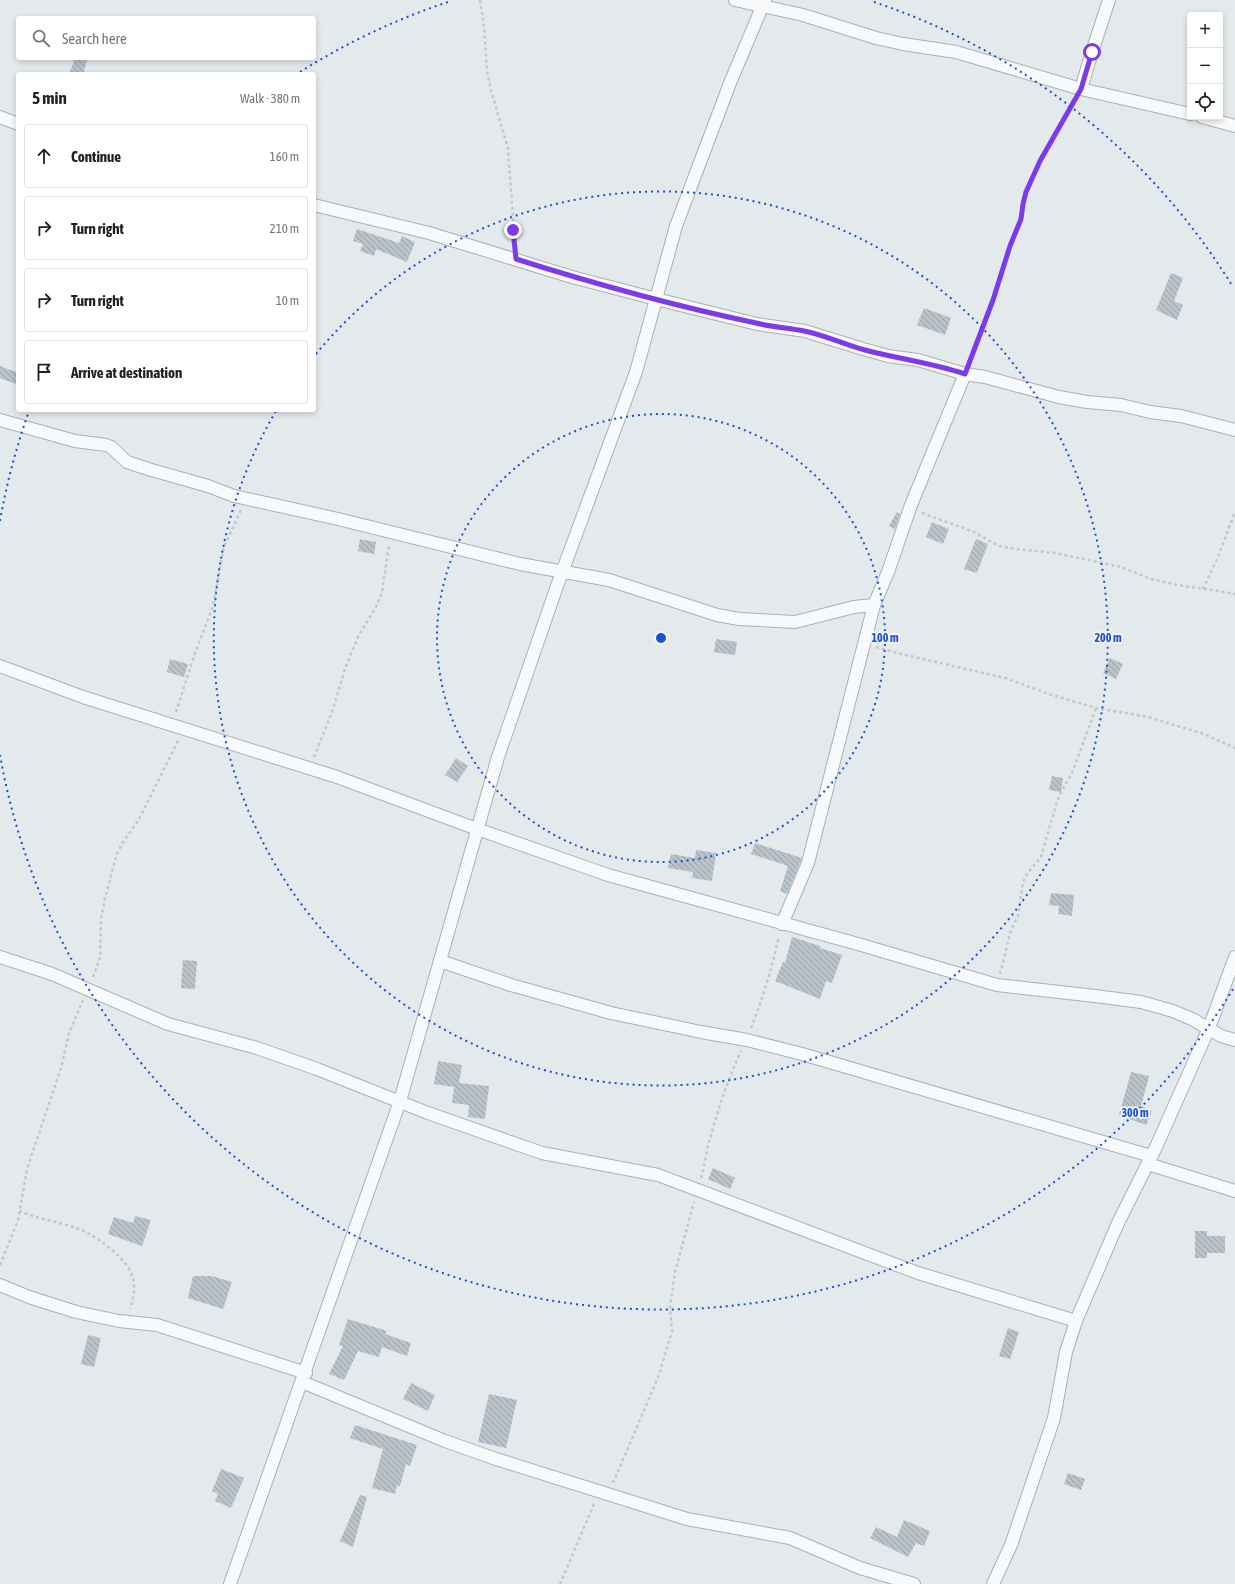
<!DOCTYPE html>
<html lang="en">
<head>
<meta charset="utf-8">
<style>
	body { margin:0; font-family:"Asap Condensed",sans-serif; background:#f6f6f6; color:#202124 }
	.controls { position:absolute; right:12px; top:12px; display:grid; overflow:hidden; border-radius:4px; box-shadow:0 2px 6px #0003 }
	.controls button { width:36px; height:36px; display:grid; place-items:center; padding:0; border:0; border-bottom:1px solid #e0e0e0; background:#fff; color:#202124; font:20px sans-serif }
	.stop { position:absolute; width:12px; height:12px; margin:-9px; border:3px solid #7c3aed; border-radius:50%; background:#fff }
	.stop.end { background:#7c3aed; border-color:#fff; box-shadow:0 1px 4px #0008 }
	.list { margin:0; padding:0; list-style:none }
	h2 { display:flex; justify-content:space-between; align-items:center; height:52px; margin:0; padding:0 16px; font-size:17px }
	h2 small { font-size:13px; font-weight:400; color:#757577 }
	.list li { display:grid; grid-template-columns:26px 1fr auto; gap:12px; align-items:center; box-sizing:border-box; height:64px; margin:0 8px 8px; padding:0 8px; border:1px solid #e0e0e0; border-radius:4px }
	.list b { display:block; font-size:15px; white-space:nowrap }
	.list em { font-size:13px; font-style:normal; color:#757577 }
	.icon { flex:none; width:22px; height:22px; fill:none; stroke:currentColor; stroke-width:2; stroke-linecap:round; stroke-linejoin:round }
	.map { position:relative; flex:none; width:1235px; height:1584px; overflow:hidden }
	.search { position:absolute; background:#fff; box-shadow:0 2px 6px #0003; left:16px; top:16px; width:300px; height:44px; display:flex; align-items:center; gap:10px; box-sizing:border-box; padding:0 14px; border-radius:4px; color:#757577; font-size:15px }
	.panel { position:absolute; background:#fff; box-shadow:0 2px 6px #0003; left:16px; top:72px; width:300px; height:340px; border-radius:4px }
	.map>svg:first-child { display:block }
	.building { fill:url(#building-back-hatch) }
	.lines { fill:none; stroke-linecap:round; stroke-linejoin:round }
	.street-casing { stroke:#a8b1b7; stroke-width:14 }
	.path { stroke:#c2c7cb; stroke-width:2.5; stroke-dasharray:3 3; stroke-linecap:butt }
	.street { stroke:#f7f9fa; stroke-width:12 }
	.route { stroke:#7c3aed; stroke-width:5 }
	.ring { fill:none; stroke:#1d4ed8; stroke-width:2; stroke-dasharray:2 4 }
	.centre { fill:#1d4ed8; stroke:#f4f7f9; stroke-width:2 }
	.ring-label { font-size:12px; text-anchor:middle; font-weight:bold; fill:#1d4ed8; stroke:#f4f7f9; stroke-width:3.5; stroke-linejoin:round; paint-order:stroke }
</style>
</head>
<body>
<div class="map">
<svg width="1235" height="1584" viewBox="0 0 1235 1584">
	<defs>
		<pattern id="building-back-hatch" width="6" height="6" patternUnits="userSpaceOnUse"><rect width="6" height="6" fill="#bbc3ca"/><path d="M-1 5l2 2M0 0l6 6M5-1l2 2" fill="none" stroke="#989fa6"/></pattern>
	</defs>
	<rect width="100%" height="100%" fill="#e4e9ec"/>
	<!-- building -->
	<g class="building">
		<polygon points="75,58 87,61 83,74 69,74"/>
		<polygon points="357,229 399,243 402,236 415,242 407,262 376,249 374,256 360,251 363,244 353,241"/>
		<polygon points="1171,273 1183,278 1174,301 1183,305 1177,320 1156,310"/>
		<polygon points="924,308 951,318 945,335 917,325"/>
		<polygon points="0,366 18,373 18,385 0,378"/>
		<polygon points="897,512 900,514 895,529 889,526"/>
		<polygon points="932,522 949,529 943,544 926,537"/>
		<polygon points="360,539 376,542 374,554 358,551"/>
		<polygon points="976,539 988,544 977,573 964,569"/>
		<polygon points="716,639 737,642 735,655 714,652"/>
		<polygon points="1110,658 1123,664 1116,679 1103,673"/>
		<polygon points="170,659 188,664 184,677 167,672"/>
		<polygon points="456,758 468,766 457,782 445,775"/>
		<polygon points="1052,776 1063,778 1061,792 1049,790"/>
		<polygon points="755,843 802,858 787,894 780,891 788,866 751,854"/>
		<polygon points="696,850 716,853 712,881 692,878 693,872 668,868 671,854 695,858"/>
		<polygon points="1051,893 1074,895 1072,916 1058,914 1059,906 1049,905"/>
		<polygon points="792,937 820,946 820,948 842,955 832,983 826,981 820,999 775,981 783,962 785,963"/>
		<polygon points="183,960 197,961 195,989 181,988"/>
		<polygon points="438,1061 462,1065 459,1083 489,1086 485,1119 468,1117 469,1105 452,1103 454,1087 434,1084"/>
		<polygon points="1131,1072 1149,1076 1141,1106 1152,1111 1146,1125 1119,1115"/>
		<polygon points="713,1168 735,1178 730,1189 708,1179"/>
		<polygon points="135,1216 151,1220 142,1246 108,1234 114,1217 133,1223"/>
		<polygon points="1195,1231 1207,1231 1207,1236 1225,1236 1225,1253 1207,1253 1207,1258 1195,1258"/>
		<polygon points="193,1276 212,1276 232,1282 223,1309 188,1298"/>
		<polygon points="348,1319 387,1331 385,1334 411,1343 407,1356 382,1347 379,1357 358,1351 344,1380 329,1374 343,1346 339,1345"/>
		<polygon points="1008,1328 1019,1332 1010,1359 999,1356"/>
		<polygon points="88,1335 101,1338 94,1367 81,1364"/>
		<polygon points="411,1383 435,1395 428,1411 403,1399"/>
		<polygon points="489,1394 517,1400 506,1448 478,1442"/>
		<polygon points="355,1425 417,1445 410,1466 406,1464 400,1486 397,1485 395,1494 372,1488 383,1449 350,1438"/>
		<polygon points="221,1469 244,1478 231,1508 215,1501 218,1494 212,1491"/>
		<polygon points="1068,1473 1085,1479 1081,1490 1064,1484"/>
		<polygon points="360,1495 367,1497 353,1547 340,1541"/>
		<polygon points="904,1520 930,1531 924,1546 916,1543 908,1557 870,1538 876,1527 897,1537"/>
	</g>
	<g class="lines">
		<defs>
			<g id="street">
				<polyline points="735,0 803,15 876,38 903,44 956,52 1081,89 1190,114"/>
				<polyline points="1081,89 1092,52 1109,0"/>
				<polyline points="0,117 18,124"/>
				<polyline points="1202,117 1235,126"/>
				<polyline points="314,205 429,233 572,277 664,301 757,324 805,331 863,349 888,356 918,360 965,374 985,377 1059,397 1087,402 1121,405 1150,412 1181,416 1235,430"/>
				<polyline points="0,420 75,441 106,445 111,447 127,462 148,469 208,486 234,496 338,519 520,564 609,580 717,615 739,619 795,622 854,607 874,605"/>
				<polyline points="0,666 83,697 337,777 477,829 608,875 858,944 997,985 1095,996 1141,1002 1173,1011 1194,1020 1221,1036 1235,1040"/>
				<polyline points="782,924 808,863 874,605 888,572 911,505 965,374"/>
				<polyline points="0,957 52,974 168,1024 257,1048 317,1069 428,1113 542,1153 658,1175 918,1273 1076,1321"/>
				<polyline points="440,961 511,985 611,1013 701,1032 747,1040 802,1054 1151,1156"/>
				<polyline points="1148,1164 1235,1191"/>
				<polyline points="0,1285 29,1297 76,1312 119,1321 157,1325 306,1373"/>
				<polyline points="302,1382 445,1441 496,1459 687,1519 790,1538 860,1568 914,1584"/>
				<polyline points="230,1584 400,1101 498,757 557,586 636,372 676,226 730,83 765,0"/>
				<polyline points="993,1584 1011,1545 1054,1418 1066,1352 1076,1321 1118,1223 1156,1147 1209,1028 1235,957"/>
			</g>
		</defs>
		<!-- street casing -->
		<use href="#street" class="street-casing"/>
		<!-- path -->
		<g class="path">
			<polyline points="480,0 484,26 487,71 491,90 508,149 515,246"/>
			<polyline points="970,362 993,300 1010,245 1021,219 1023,203 1031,181 1040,161 1074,101"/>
			<polyline points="922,513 974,532 999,546 1016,549 1055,553 1121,567 1151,579 1183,586 1213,590 1235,594"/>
			<polyline points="1203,589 1218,557 1235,512"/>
			<polyline points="876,647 893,652 1005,678 1049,694 1096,708 1148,717 1204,734 1235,748"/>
			<polyline points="176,712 195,653 213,606 224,547 241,510"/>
			<polyline points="314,757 332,712 346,666 359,635 376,607 382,592 389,545"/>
			<polyline points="1000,974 1011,930 1018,916 1023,882 1027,874 1041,857 1046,839 1059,796 1072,773 1096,708"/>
			<polyline points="93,977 100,958 101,919 105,898 117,854 123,842 138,821 179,739"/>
			<path d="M751,1028C763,998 772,968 779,936"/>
			<path d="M701,1178C705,1165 706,1151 710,1139C718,1109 728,1079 741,1051"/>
			<path d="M19,1211C40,1220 63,1222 84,1231C94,1236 103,1243 112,1250C133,1268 139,1282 130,1309"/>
			<polyline points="0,1265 18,1220 27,1169 61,1068 69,1033 83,1000"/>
			<polyline points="612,1482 614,1481 659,1375 672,1331 670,1307 675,1272 694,1202"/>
			<polyline points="560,1584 594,1504"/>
		</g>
		<!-- street -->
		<use href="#street" class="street"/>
	</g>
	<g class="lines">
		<!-- route -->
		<path class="route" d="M513,230L516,259C595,284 675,306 756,323C772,327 788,328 804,331C825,335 845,345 865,350C899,359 932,363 965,374L993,300L1010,246L1021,219L1023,204L1026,192L1040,161L1081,89L1092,52"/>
	</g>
	<!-- distance rings -->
	<g class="ring">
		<circle cx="661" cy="638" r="224"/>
		<path d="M316 354A447 447 0 1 1 276 411"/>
		<path d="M1233 989A671 671 0 0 1 0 755M0 521A671 671 0 0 1 28 414M300 72A671 671 0 0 1 448 2M874 2A671 671 0 0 1 1233 287"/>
	</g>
	<circle cx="661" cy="638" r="6" class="centre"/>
	<g class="ring-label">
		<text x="885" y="642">100 m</text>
		<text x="1108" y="642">200 m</text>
		<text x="1135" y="1117">300 m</text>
	</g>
</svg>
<div class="controls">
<button>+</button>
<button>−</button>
<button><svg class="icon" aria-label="locate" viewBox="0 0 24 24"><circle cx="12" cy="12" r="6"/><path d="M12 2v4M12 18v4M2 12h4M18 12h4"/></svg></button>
</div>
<div class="stop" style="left:1092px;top:52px"></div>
<div class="stop end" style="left:513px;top:230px"></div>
<div class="search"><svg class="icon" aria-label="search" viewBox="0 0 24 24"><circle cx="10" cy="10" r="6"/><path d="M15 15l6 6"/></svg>Search here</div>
<section class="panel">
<h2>5 min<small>Walk · 380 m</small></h2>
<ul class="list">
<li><svg class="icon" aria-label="ahead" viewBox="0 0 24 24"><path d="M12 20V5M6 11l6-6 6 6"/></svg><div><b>Continue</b></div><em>160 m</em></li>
<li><svg class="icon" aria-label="right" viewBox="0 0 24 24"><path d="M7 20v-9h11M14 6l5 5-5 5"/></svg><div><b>Turn right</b></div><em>210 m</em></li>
<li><svg class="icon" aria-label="right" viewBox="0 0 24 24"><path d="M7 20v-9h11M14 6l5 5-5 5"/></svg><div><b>Turn right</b></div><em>10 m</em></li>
<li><svg class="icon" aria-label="arrive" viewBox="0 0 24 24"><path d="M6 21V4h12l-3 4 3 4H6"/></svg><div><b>Arrive at destination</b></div></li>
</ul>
</section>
</div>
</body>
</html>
